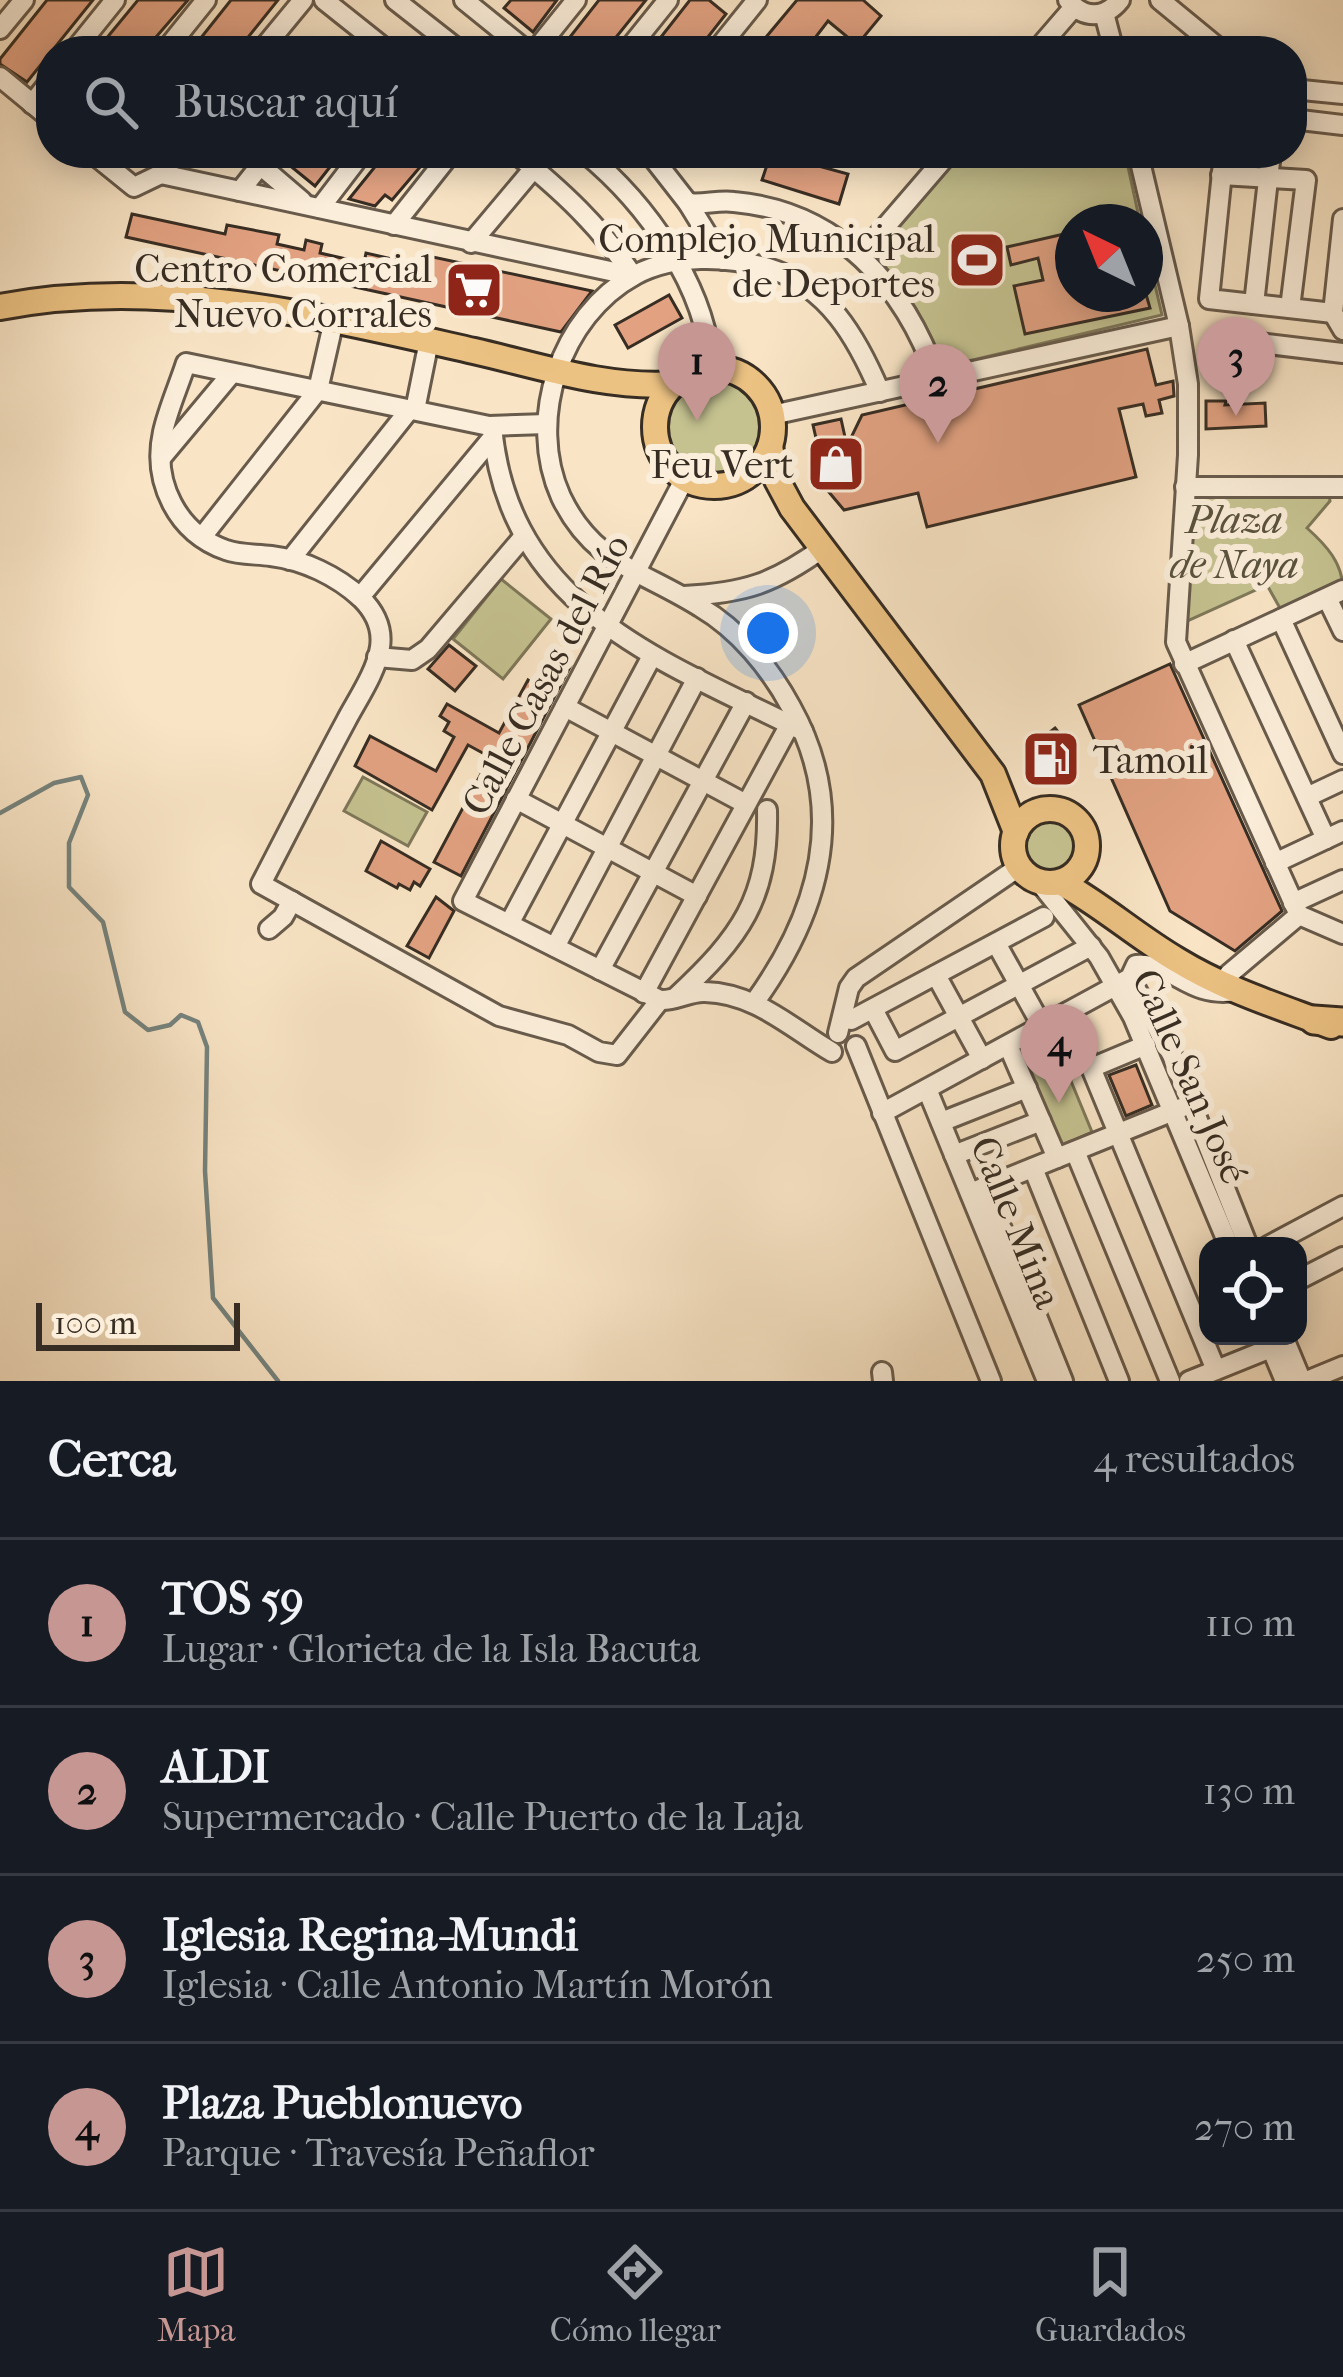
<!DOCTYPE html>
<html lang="es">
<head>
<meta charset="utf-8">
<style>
	body { margin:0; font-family:"IM FELL French Canon",serif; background:#242831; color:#f1f3f6 }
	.controls { position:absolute; right:36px; bottom:36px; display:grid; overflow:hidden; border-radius:24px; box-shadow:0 6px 30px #0003 }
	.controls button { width:108px; height:108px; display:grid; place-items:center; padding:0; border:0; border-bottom:3px solid #363941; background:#171b24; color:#f1f3f6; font:60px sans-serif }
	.compass { position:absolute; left:1055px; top:204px; width:108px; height:108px; border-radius:50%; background:#171b24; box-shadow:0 6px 30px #0003; rotate:317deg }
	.scale { position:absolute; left:36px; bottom:30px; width:204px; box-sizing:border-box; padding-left:12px; border:6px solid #372d23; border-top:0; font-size:33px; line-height:42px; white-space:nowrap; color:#372d23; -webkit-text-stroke:9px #fbeeda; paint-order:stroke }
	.you { position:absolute; left:768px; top:633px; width:42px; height:42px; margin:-30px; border:9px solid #fff; border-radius:50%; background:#1a73e8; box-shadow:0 0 0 18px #1a73e833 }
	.badge { display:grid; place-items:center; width:78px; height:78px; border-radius:50%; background:#c59692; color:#111; font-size:39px; font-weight:700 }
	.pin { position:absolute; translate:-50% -99px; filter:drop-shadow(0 3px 6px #0008) }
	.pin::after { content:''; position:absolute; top:63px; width:42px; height:36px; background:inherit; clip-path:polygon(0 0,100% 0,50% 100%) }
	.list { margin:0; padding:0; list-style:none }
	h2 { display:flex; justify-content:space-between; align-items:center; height:156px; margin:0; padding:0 48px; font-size:51px }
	h2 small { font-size:39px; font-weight:400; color:#9ea1a6 }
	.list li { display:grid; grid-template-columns:78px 1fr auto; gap:36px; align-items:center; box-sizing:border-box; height:168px; padding:0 48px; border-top:3px solid #363941 }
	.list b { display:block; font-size:45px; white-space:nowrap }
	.list p { margin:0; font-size:39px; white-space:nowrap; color:#9ea1a6 }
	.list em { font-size:39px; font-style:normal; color:#9ea1a6 }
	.icon { flex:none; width:66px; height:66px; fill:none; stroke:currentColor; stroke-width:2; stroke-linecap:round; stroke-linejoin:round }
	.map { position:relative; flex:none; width:1343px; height:1381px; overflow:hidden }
	.search { position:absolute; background:#171b24; box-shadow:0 6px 30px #0003; left:36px; right:36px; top:36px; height:132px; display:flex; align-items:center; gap:30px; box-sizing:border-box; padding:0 42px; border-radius:48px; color:#9ea1a6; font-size:45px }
	.sheet { height:828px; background:#171b24 }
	nav { display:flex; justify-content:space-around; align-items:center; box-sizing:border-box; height:168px; border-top:3px solid #363941; background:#171b24; font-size:33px; color:#9ea1a6 }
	nav a { display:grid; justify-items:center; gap:6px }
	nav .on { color:#c59692 }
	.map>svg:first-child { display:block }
	.green { fill:#c5c290; stroke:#7e785a; stroke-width:3 }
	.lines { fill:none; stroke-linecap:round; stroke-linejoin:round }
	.stream { stroke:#75837e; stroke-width:4.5 }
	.building { fill:#e2a282; stroke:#372d23; stroke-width:3 }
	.minor-casing { stroke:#685b4c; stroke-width:24 }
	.major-casing { stroke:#372d23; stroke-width:30 }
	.highway-casing { stroke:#372d23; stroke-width:33 }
	.minor { stroke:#fbeeda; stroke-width:18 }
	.major { stroke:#ecc283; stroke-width:24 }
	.highway { stroke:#ecc283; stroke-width:27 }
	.labels { text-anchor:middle; stroke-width:12; stroke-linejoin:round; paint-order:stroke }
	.poi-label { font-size:39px; fill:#372d23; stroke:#fbeeda; text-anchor:end }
	.park-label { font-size:39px; font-style:italic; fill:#5a523e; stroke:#fbeeda }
	.street-label { font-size:39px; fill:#372d23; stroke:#fbeeda }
</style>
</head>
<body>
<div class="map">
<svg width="1343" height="1381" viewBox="0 0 1343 1381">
	<rect width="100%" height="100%" fill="#f9e5c6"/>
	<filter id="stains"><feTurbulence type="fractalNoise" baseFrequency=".00167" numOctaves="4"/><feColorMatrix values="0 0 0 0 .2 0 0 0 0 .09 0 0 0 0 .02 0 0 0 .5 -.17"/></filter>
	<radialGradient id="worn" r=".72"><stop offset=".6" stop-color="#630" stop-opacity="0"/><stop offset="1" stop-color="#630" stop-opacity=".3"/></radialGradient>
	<!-- green -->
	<g class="green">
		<path d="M962,153H1125L1140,222H1073V294H1145V242L1162,315L943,367C928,323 906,289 875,255Z"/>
		<circle cx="713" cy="427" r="47"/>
		<path d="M1185,487H1328L1330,501L1307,528C1326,545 1343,563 1343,590L1285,617L1267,585L1176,626Z"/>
		<polygon points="501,579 551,619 503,679 453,639"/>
		<polygon points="363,777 427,812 408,846 344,811"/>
		<circle cx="1050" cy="846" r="28"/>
		<polygon points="1052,1035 1092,1132 1056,1148 1016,1054"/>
	</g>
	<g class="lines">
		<!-- stream -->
		<polyline class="stream" points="0,813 54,783 81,777 88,795 69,843 69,887 103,922 125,1012 148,1030 170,1025 181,1015 198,1022 207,1047 205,1171 213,1298 278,1381"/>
	</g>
	<!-- building -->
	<g class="building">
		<polygon points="47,0 93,0 27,82 0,64 0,59"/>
		<polygon points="138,0 188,0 144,51 96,51"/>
		<polygon points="231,0 278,0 237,51 205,51 196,44"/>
		<polygon points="511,0 557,0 533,32 504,8"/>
		<polygon points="599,0 646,0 605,51 559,51"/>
		<polygon points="690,0 709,0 726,14 697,51 650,51"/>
		<polygon points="797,0 863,0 881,16 857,45 828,21 805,51 760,51 771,40 767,36"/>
		<polygon points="296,153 341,153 315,186 288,164"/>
		<polygon points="386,153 432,153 392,200 385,195 375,206 349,199"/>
		<polygon points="771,153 848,174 839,204 762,180"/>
		<polygon points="132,214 225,234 227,225 279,235 277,244 304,250 306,240 322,244 320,253 364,263 366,253 431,268 433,257 592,291 561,332 126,237"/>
		<polygon points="1073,232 1073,294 1146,294 1150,308 1025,334 1014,286 1043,280 1038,258 1011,265 1007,247"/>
		<polygon points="669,295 682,318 628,348 615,325"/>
		<polygon points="1147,349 1156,385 1173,381 1174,396 1159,400 1162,413 1146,416 1143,404 1119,409 1136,477 927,527 918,493 844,510 828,491 813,425 841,419 847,446 862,415"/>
		<polygon points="1206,401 1226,401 1225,405 1265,403 1266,426 1206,429"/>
		<polygon points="449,645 476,666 455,691 428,669"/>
		<polygon points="1170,664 1282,911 1235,951 1170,911 1079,705"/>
		<polygon points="570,667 461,876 434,862 490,757 468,745 432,810 355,766 370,736 436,771 454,737 444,731 449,722 440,716 447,704 499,733 528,680 536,686 544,672"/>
		<polygon points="1055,728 1063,738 1052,746 1074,775 1064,783 1050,778 1032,746"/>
		<polygon points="381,841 430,869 420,886 414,882 410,890 399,884 397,888 366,871"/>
		<polygon points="436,897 454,911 429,958 407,946"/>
		<polygon points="1136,1065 1152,1105 1126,1116 1109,1075"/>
	</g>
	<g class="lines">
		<defs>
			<g id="minor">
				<polyline points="324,0 388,51"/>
				<polyline points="395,0 460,51"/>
				<polyline points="464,0 527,51"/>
				<path d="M1068,0C1083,19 1105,19 1120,0"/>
				<polyline points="1160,0 1222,51"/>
				<polyline points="1104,13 1114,51"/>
				<polyline points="0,29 24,0"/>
				<polyline points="74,51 115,0"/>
				<polyline points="165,51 206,0"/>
				<polyline points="261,51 303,0"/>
				<polyline points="535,51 576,0"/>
				<polyline points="627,51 668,0"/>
				<polyline points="716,51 757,0"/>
				<polyline points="1036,51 1074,7"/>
				<polyline points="0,77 51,119"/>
				<polyline points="1292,89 1343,94"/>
				<polyline points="32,104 51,80"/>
				<polyline points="1292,119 1343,125"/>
				<polyline points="92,153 134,187 161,174 178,153"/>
				<path d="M515,153C561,190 600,226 633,276"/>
				<path d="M585,153C646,203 707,287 711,368"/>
				<polyline points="649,153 688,203 723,260"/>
				<polyline points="1138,153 1179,326 1188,384 1188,455 1176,642 1299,915 1343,934"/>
				<polyline points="1224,153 1209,299 1333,313"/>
				<polyline points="260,165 302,201"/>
				<polyline points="161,174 633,276"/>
				<polyline points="1221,175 1306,180 1290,308"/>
				<polyline points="240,191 270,153"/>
				<path d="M688,203C703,205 718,200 734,202C838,211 905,286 937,379"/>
				<polyline points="320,208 362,153"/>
				<polyline points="1343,219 1333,313 1343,330"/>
				<polyline points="394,225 451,153"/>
				<polyline points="471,243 534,168"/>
				<polyline points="862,254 949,153"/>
				<polyline points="1254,304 1271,153"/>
				<polyline points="1259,343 1343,353"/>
				<polyline points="415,410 429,341"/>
				<polyline points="772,415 1179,326"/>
				<path d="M547,424L489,426L186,363C179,385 168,409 163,432C152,482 177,533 226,550C239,555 257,554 271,556C304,560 337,576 361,598C374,611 383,627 380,647C377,671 357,700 346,721C317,775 289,830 261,884L499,1016L568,1035L599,1052L617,1055L660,1000"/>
				<path d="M492,426C508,608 661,660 803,731"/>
				<polyline points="161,458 232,373"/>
				<path d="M685,478L463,901L660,1000C676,1001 690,991 705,992C755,993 791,1028 832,1052"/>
				<polyline points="1185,487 1343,487"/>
				<polyline points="202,537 318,390 334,320"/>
				<polyline points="290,560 410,409"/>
				<path d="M684,596C744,593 773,584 823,548"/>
				<polyline points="360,597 493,437"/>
				<polyline points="1327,598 1343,631"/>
				<polyline points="1281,619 1343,754"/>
				<polyline points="1234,640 1326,839"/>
				<polyline points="377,657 412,660 428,649 524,536"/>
				<polyline points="1184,664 1343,590"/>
				<polyline points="565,707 746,804"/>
				<polyline points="1307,797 1343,780"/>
				<polyline points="516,799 697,896"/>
				<polyline points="1275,863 1343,831"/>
				<polyline points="1039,882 1099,957 1133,1017 1229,1246"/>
				<polyline points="1293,903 1343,880"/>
				<polyline points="509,924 652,656"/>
				<polyline points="269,929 283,917 292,901"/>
				<polyline points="996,943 1042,1026"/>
				<polyline points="555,947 697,678"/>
				<polyline points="600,970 746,702"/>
				<polyline points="936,975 982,1059"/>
				<polyline points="1130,978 1172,1055 1248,1246"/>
				<polyline points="1222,985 1229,974 1299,915"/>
				<polyline points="644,993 790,724"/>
				<path d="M677,996C740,937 769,899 767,810"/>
				<path d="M754,1003C820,912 849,811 791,707C770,668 739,630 700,607C643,571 593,564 561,497C526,420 560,316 635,275C675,254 726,256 768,268C828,286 857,338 880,392"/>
				<polyline points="873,1009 895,1051 1091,946"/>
				<polyline points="1068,1012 1216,1370"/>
				<polyline points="851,1020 1044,917"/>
				<polyline points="838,1033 849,988 856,978 1019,867"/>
				<polyline points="1008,1045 1057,1158"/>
				<polyline points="856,1046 991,1381"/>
				<polyline points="1091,1068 1146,1045"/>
				<polyline points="927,1089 1047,1381"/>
				<path d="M882,1113L1130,978L1136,965C1174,962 1187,998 1235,991"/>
				<polyline points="941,1122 1027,1088"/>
				<polyline points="1075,1151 1170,1381"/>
				<polyline points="954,1155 1041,1121"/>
				<polyline points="1033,1168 1119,1381"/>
				<polyline points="985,1187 1063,1381"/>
				<polyline points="970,1193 1181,1108"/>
				<polyline points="1268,1246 1343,1206"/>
				<polyline points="1298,1280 1343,1257"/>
				<polyline points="1283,1336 1300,1377"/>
				<polyline points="1268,1340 1285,1381"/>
				<polyline points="882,1372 883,1381"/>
				<polyline points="1309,1380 1343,1366"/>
				<polyline points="1189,1381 1286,1342"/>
			</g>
			<g id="major">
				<path d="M0,307C160,276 319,316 474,351C540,366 606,389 674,384"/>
				<circle cx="714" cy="427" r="59"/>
				<polyline points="770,447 777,480 792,508 993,774 1016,832"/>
				<circle cx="1050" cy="846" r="37"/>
				<path d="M1060,882C1102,905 1136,936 1177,960C1226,990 1278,1006 1331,1026"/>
			</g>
			<polyline id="highway" points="1314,1020 1343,1022"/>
		</defs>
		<!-- minor casing -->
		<use href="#minor" class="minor-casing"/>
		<!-- major casing -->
		<use href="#major" class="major-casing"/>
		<!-- highway casing -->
		<use href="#highway" class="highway-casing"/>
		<!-- minor -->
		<use href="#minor" class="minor"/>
		<!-- major -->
		<use href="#major" class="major"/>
		<!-- highway -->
		<use href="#highway" class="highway"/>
	</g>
	<!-- icons -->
	<defs>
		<symbol id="stadium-square" viewBox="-11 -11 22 22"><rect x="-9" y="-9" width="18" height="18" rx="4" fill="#8f2418" stroke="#fbeeda"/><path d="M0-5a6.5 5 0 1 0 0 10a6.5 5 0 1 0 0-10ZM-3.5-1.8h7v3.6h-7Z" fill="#fff"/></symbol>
		<symbol id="supermarket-square" viewBox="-11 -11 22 22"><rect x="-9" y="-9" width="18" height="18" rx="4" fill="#8f2418" stroke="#fbeeda"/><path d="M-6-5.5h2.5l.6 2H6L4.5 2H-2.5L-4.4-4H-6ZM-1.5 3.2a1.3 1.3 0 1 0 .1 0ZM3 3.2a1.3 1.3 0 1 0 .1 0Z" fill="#fff"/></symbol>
		<symbol id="shop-square" viewBox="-11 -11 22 22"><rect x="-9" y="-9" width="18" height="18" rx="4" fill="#8f2418" stroke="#fbeeda"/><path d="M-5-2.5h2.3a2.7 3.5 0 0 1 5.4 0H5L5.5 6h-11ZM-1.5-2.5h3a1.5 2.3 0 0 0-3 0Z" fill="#fff"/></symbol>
		<symbol id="fuel-square" viewBox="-11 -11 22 22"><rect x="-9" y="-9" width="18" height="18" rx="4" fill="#8f2418" stroke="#fbeeda"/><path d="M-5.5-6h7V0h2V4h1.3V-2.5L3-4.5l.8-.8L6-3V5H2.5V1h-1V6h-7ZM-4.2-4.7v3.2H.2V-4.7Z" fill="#fff"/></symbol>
	</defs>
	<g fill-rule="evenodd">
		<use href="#stadium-square" x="944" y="227" width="66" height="66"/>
		<use href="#supermarket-square" x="441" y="257" width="66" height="66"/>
		<use href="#shop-square" x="803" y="431" width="66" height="66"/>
		<use href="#fuel-square" x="1018" y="726" width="66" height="66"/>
	</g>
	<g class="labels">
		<!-- poi labels -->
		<g class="poi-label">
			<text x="935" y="252">Complejo Municipal<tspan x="935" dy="45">de Deportes</tspan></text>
			<text x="432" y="282">Centro Comercial<tspan x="432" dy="45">Nuevo Corrales</tspan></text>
			<text x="794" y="478">Feu Vert</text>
			<text x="1093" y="773" text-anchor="start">Tamoil</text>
		</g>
		<!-- park labels -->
		<g class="park-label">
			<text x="1234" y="533">Plaza<tspan x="1234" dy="45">de Naya</tspan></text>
		</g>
		<!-- street labels -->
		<g class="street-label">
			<text transform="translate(545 674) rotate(-62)" y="14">Calle Casas del Río</text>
			<text transform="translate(1191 1076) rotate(66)" y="14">Calle San José</text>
			<text transform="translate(1017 1222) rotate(68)" y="14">Calle Mina</text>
		</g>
	</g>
	<rect width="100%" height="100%" filter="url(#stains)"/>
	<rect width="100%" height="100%" fill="url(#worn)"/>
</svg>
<div class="controls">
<button><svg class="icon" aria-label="locate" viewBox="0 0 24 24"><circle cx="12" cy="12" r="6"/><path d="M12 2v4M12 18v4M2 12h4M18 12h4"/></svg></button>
</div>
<svg class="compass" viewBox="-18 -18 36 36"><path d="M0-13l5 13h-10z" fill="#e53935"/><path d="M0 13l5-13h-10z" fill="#9ea1a6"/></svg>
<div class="scale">100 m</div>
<div class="you"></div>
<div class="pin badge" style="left:697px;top:421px">1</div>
<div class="pin badge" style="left:938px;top:443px">2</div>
<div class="pin badge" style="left:1236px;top:416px">3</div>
<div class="pin badge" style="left:1059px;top:1103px">4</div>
<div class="search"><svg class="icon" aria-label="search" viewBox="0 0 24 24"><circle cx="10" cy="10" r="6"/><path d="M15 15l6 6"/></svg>Buscar aquí</div>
</div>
<section class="sheet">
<h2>Cerca<small>4 resultados</small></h2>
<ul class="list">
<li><span class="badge">1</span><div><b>TOS 59</b><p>Lugar · Glorieta de la Isla Bacuta</p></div><em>110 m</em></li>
<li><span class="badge">2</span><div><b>ALDI</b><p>Supermercado · Calle Puerto de la Laja</p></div><em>130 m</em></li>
<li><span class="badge">3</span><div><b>Iglesia Regina-Mundi</b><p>Iglesia · Calle Antonio Martín Morón</p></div><em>250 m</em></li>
<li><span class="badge">4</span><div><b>Plaza Pueblonuevo</b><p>Parque · Travesía Peñaflor</p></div><em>270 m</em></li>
</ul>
</section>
<nav>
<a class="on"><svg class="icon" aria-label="map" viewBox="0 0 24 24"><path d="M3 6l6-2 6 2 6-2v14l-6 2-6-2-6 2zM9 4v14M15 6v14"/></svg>Mapa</a>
<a><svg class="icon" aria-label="directions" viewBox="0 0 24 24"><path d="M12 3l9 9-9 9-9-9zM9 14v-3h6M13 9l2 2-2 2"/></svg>Cómo llegar</a>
<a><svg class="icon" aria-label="saved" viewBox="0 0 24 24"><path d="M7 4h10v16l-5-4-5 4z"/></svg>Guardados</a>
</nav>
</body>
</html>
